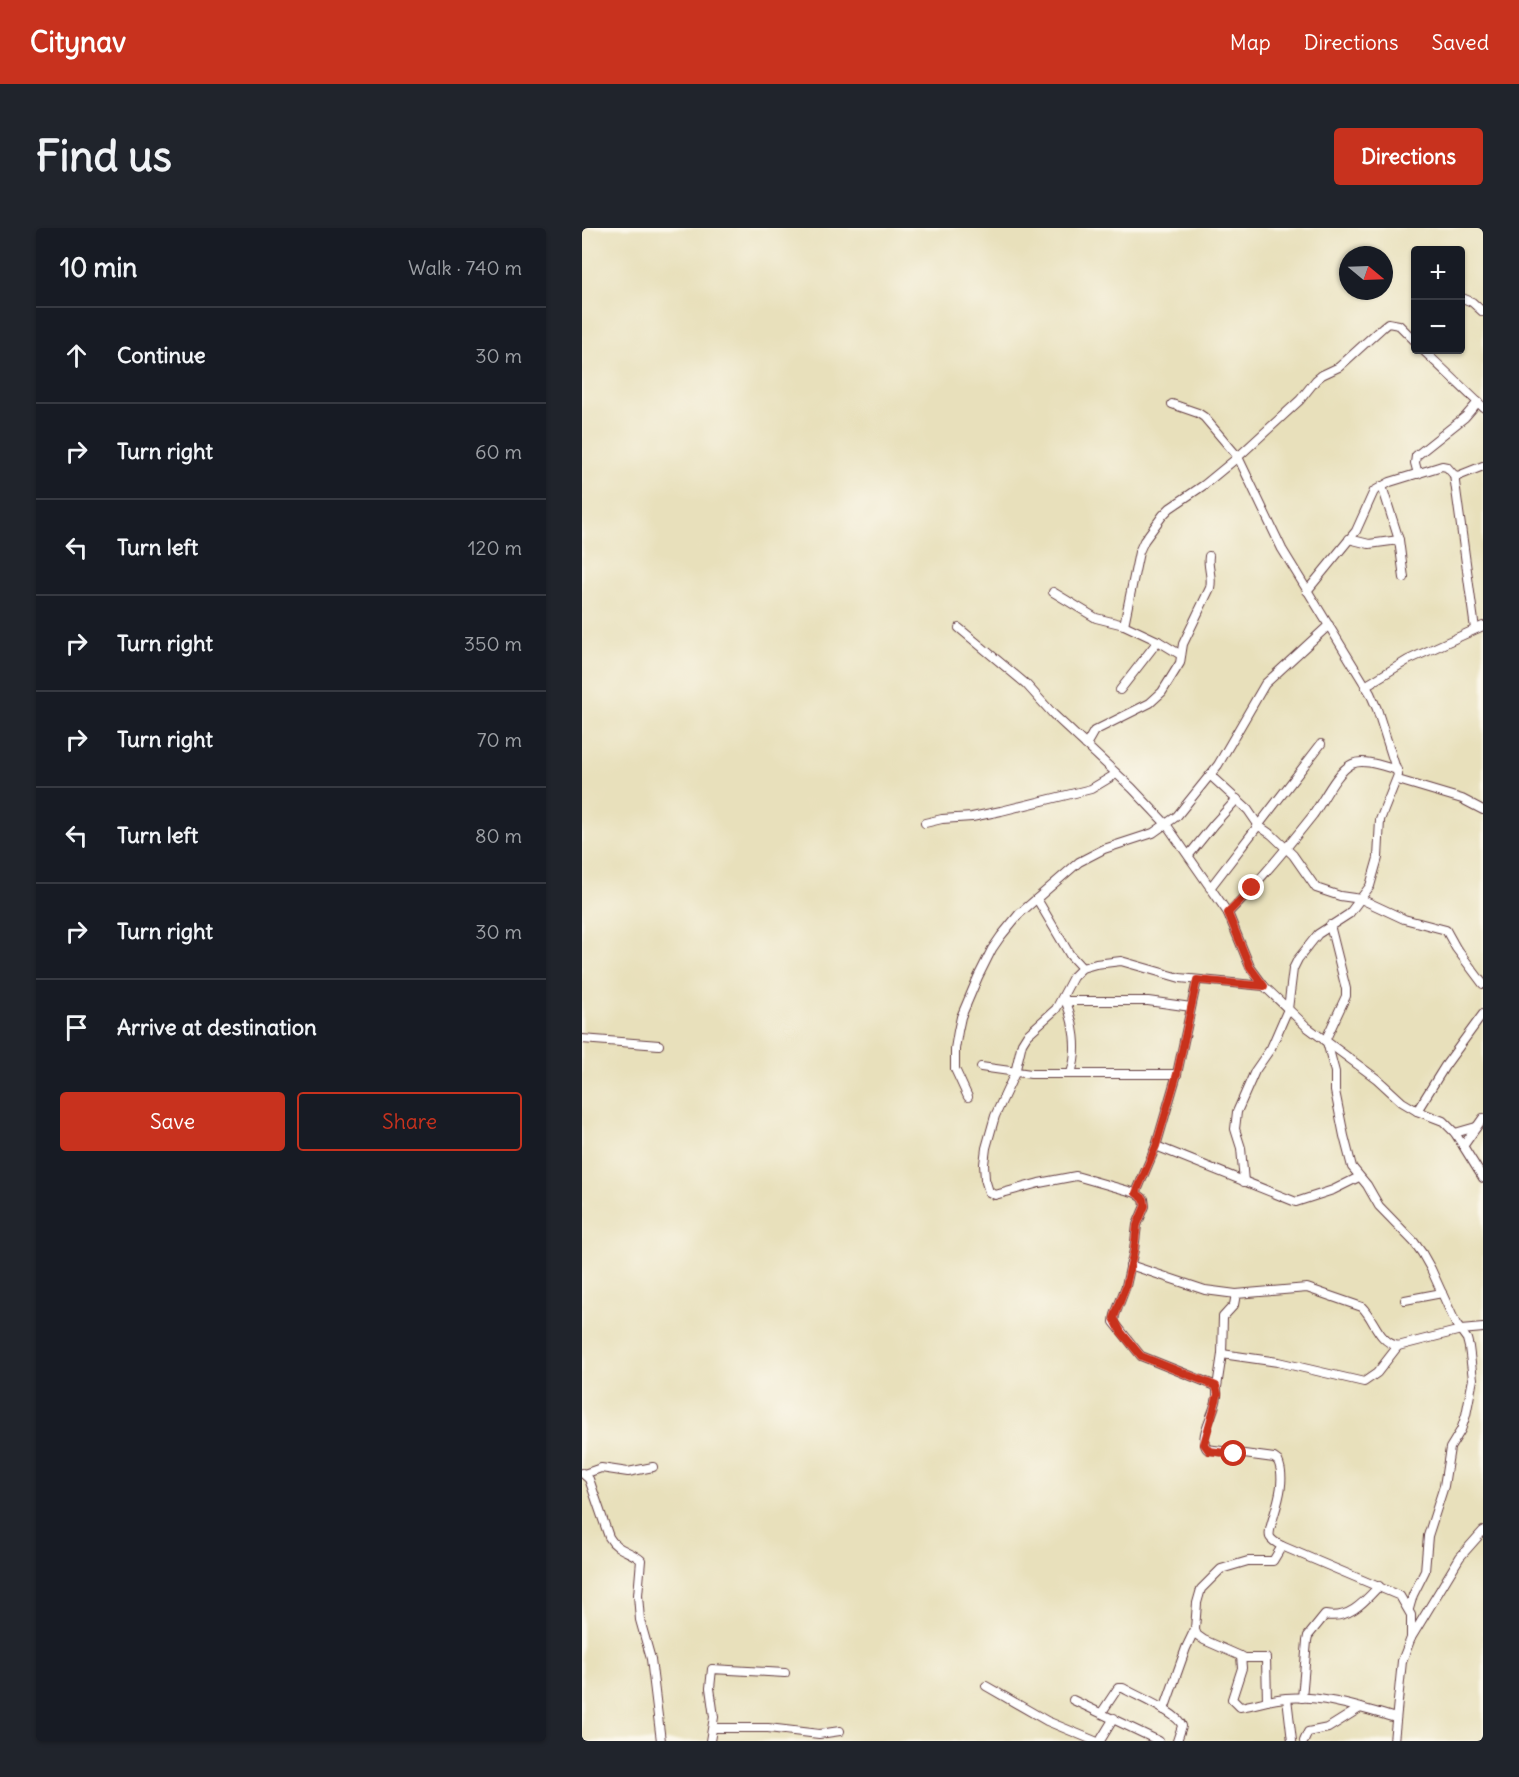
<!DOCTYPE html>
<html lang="en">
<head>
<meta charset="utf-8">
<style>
	body { margin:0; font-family:Delius,sans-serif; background:#20242c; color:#f1f3f6 }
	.controls { position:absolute; right:18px; top:18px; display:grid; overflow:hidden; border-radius:6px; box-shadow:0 2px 4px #0004 }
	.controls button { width:54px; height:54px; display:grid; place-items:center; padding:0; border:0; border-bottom:2px solid #363941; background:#171b24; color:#f1f3f6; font:30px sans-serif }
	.compass { position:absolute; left:757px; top:18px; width:54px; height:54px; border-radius:50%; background:#171b24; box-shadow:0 2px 4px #0004; rotate:109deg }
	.stop { position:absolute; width:18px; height:18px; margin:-14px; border:4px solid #c8321e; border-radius:50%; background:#fff }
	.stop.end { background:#c8321e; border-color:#fff; box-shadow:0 2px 6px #0008 }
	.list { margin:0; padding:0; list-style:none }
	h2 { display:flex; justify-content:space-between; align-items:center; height:78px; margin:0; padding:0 24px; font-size:26px }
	h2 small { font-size:20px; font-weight:400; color:#9ea1a6 }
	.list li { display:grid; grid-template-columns:39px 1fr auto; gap:18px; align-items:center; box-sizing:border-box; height:96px; padding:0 24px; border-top:2px solid #363941 }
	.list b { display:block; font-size:22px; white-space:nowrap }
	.list em { font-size:20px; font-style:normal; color:#9ea1a6 }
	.actions { display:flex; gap:12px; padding:18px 24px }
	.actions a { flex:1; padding:14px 0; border:2px solid #c8321e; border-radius:6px; text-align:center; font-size:21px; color:#c8321e }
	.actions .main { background:#c8321e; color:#fff }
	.icon { flex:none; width:33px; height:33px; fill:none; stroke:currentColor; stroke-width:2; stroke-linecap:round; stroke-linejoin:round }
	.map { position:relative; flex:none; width:901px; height:1513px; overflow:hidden; border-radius:6px }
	header { display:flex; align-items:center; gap:36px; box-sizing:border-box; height:84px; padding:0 30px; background:#c8321e; color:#fff }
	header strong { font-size:28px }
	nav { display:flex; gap:33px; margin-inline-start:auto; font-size:21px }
	.intro { display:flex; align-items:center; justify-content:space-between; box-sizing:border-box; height:144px; padding:0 36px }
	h1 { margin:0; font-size:42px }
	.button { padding:15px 27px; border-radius:6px; background:#c8321e; color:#fff; font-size:21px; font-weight:700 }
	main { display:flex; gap:36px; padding:0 36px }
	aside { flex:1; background:#171b24; border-radius:6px; box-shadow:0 2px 4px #0004 }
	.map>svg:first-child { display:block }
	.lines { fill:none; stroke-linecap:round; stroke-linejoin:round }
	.street-casing { stroke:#623c41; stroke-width:10 }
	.street { stroke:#fff; stroke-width:8 }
	.route { stroke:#c8321e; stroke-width:8 }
</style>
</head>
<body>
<header>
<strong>Citynav</strong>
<nav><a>Map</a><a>Directions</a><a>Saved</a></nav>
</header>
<div class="intro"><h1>Find us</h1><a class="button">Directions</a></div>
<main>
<aside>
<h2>10 min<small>Walk · 740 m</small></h2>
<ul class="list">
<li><svg class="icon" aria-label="ahead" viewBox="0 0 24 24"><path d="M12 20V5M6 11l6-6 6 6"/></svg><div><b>Continue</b></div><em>30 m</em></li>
<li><svg class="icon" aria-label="right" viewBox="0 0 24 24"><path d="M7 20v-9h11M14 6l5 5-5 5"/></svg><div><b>Turn right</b></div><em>60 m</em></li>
<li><svg class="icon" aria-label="left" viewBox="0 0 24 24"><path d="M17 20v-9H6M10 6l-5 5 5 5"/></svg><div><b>Turn left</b></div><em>120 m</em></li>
<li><svg class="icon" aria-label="right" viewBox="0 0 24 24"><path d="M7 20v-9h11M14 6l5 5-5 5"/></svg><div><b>Turn right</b></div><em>350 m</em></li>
<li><svg class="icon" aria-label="right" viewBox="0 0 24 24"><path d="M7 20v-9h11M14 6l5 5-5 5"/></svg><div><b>Turn right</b></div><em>70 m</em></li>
<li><svg class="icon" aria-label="left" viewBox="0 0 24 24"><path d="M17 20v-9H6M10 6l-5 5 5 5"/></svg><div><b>Turn left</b></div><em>80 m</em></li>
<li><svg class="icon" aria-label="right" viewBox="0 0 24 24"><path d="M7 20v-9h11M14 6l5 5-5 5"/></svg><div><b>Turn right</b></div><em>30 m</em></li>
<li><svg class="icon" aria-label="arrive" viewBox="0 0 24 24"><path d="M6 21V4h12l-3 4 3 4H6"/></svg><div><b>Arrive at destination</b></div></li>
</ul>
<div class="actions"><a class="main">Save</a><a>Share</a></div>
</aside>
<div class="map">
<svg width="901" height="1513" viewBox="0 0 901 1513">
	<rect width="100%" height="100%" fill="#fbf7ec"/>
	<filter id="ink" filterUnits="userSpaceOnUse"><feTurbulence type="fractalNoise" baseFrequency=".0167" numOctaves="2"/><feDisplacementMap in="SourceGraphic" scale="12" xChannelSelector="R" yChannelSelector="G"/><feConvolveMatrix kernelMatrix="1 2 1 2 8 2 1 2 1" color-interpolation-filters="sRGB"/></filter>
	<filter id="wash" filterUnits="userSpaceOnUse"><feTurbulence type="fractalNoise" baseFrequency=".008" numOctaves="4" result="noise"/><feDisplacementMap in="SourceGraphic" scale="24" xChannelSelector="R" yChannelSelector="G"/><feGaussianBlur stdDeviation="1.35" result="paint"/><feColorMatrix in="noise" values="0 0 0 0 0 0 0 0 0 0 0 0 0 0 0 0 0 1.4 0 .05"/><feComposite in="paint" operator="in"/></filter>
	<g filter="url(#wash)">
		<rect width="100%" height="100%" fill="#e8e0bb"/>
	</g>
	<g filter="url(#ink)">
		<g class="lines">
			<defs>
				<g id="street">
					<polyline points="878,69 890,74 901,84"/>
					<polyline points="841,122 901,179"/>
					<polyline points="590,176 616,185 622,189 656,229 700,321 788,465 795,481 816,547 798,592 796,630 788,658 767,686 736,706 716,731 711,741 706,781 689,820 673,843 655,884 653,901 659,920 662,954"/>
					<polyline points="836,246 833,235 834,228 883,189 896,174"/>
					<polyline points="872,247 893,401"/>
					<polyline points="800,258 817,312 822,350"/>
					<polyline points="767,311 787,316 817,312"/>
					<polyline points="725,363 774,303 792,263 808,254 860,238 865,239 872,247 876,248 901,238"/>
					<polyline points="471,364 514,390 542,397 576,413 599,427"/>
					<polyline points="542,397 557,324 562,313 581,287 588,280 622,257 656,229 718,172 734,152 740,147 757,139 801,99 806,95 817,97 834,114"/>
					<polyline points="377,400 444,456 471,486 550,560 584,596 646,685 668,739 682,758 725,799 795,851 820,874 835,883 861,893 873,905 901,950"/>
					<polyline points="783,458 826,432 901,398"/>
					<polyline points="538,462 576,413"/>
					<path d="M504,517L512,503L568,475L580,464L598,435L601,416L628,360C631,348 625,340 627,328"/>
					<polyline points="629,548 666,582 677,598 690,607 711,627 734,660 758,668 779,671 822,691 864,702 874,720 901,756"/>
					<polyline points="816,552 880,571 901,582"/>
					<polyline points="343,595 360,591 390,589 419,583 493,565 509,561 534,546"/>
					<polyline points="607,627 632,596 655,571"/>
					<polyline points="628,660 739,516"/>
					<polyline points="455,671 488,727 500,740"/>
					<path d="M646,685C676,655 704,621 731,587C741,573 755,543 770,536C782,530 803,539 815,542"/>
					<path d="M682,758L598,750L539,733L514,736L500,740L491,749L474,781L445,807L440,815L433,845L413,888L404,920L402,936L403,951L407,964L413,967L457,955L494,948L554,965L562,971L563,978L555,997L552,1022L544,1058L533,1087L532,1094L559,1128L634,1158C641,1177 614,1205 625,1221L692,1230L696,1233C708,1259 684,1299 688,1309C690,1313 696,1316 700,1318L818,1368L829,1387V1410"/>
					<path d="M483,771C492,794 497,822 489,845"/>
					<polyline points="484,773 566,773 609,779"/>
					<polyline points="0,811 77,817"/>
					<polyline points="743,813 764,768 764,761 748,697"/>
					<polyline points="745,814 753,844 753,863 762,908 770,939 785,957 797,978 832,1014 840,1025 849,1041 874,1096 885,1111 887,1119 891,1151 884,1187 879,1202 868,1220 862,1258 846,1308 843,1343 831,1367 827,1381"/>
					<polyline points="399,839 449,846 595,846"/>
					<polyline points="386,869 373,841 373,821 376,803 379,789 396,749 410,721 419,708 437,686 497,634 522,621 571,605 595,588 636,537 683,456 747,397"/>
					<polyline points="835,883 863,838 901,786"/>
					<polyline points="873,905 894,899"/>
					<polyline points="882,917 901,890"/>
					<polyline points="574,918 714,974 751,962 777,949"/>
					<polyline points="554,965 574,918 595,846 615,752"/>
					<path d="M548,1037L623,1062L654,1066L725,1060L780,1079C793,1092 796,1114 816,1118L879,1102L901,1100"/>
					<polyline points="823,1072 860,1065"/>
					<polyline points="640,1126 696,1134 782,1154 795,1145 816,1118"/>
					<polyline points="635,1159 640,1126 641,1089 652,1077 654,1066"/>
					<path d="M0,1245L7,1251L27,1309C35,1323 47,1322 59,1332L56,1367L58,1392L69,1431L79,1513"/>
					<polyline points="2,1246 19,1240 46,1244 71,1239"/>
					<polyline points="613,1402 615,1407 622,1412 663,1430 684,1430 685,1473"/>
					<path d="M659,1428L660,1440L650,1471L658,1479C673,1477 688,1471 704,1470C741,1467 779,1480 814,1490"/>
					<polyline points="404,1458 465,1493 513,1513"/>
					<polyline points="705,1470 710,1513"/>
					<path d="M720,1470L725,1413L726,1408L743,1387C767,1392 782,1374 797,1358"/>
					<polyline points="491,1472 577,1513"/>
					<polyline points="582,1482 604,1420 613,1401 615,1375 619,1361 639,1341 666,1333 691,1333 700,1318"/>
					<path d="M520,1484L536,1460H541C554,1468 597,1485 600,1498L595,1513"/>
					<polyline points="131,1500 186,1500 237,1506 258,1503"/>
					<polyline points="128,1513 132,1489 128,1460 130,1441 203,1445"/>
					<polyline points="518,1513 532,1490"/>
					<polyline points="722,1513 726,1504 746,1500 778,1480"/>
					<polyline points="812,1513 820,1433 829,1410 878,1329 901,1303"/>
				</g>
			</defs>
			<!-- street casing -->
			<use href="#street" class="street-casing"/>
			<!-- street -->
			<use href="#street" class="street"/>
		</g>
	</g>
	<g class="lines" filter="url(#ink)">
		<!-- route -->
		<polyline class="route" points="652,1226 627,1223 622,1216 636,1166 634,1158 559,1128 539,1104 532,1090 544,1058 552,1022 555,997 563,978 562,971 554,965 574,918 595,846 615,752 682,758 668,739 646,685 670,660"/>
	</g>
</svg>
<div class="controls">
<button>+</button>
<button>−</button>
</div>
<svg class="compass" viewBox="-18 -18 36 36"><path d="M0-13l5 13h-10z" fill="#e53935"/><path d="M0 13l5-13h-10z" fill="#9ea1a6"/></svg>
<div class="stop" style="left:652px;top:1226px"></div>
<div class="stop end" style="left:670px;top:660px"></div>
</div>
</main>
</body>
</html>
